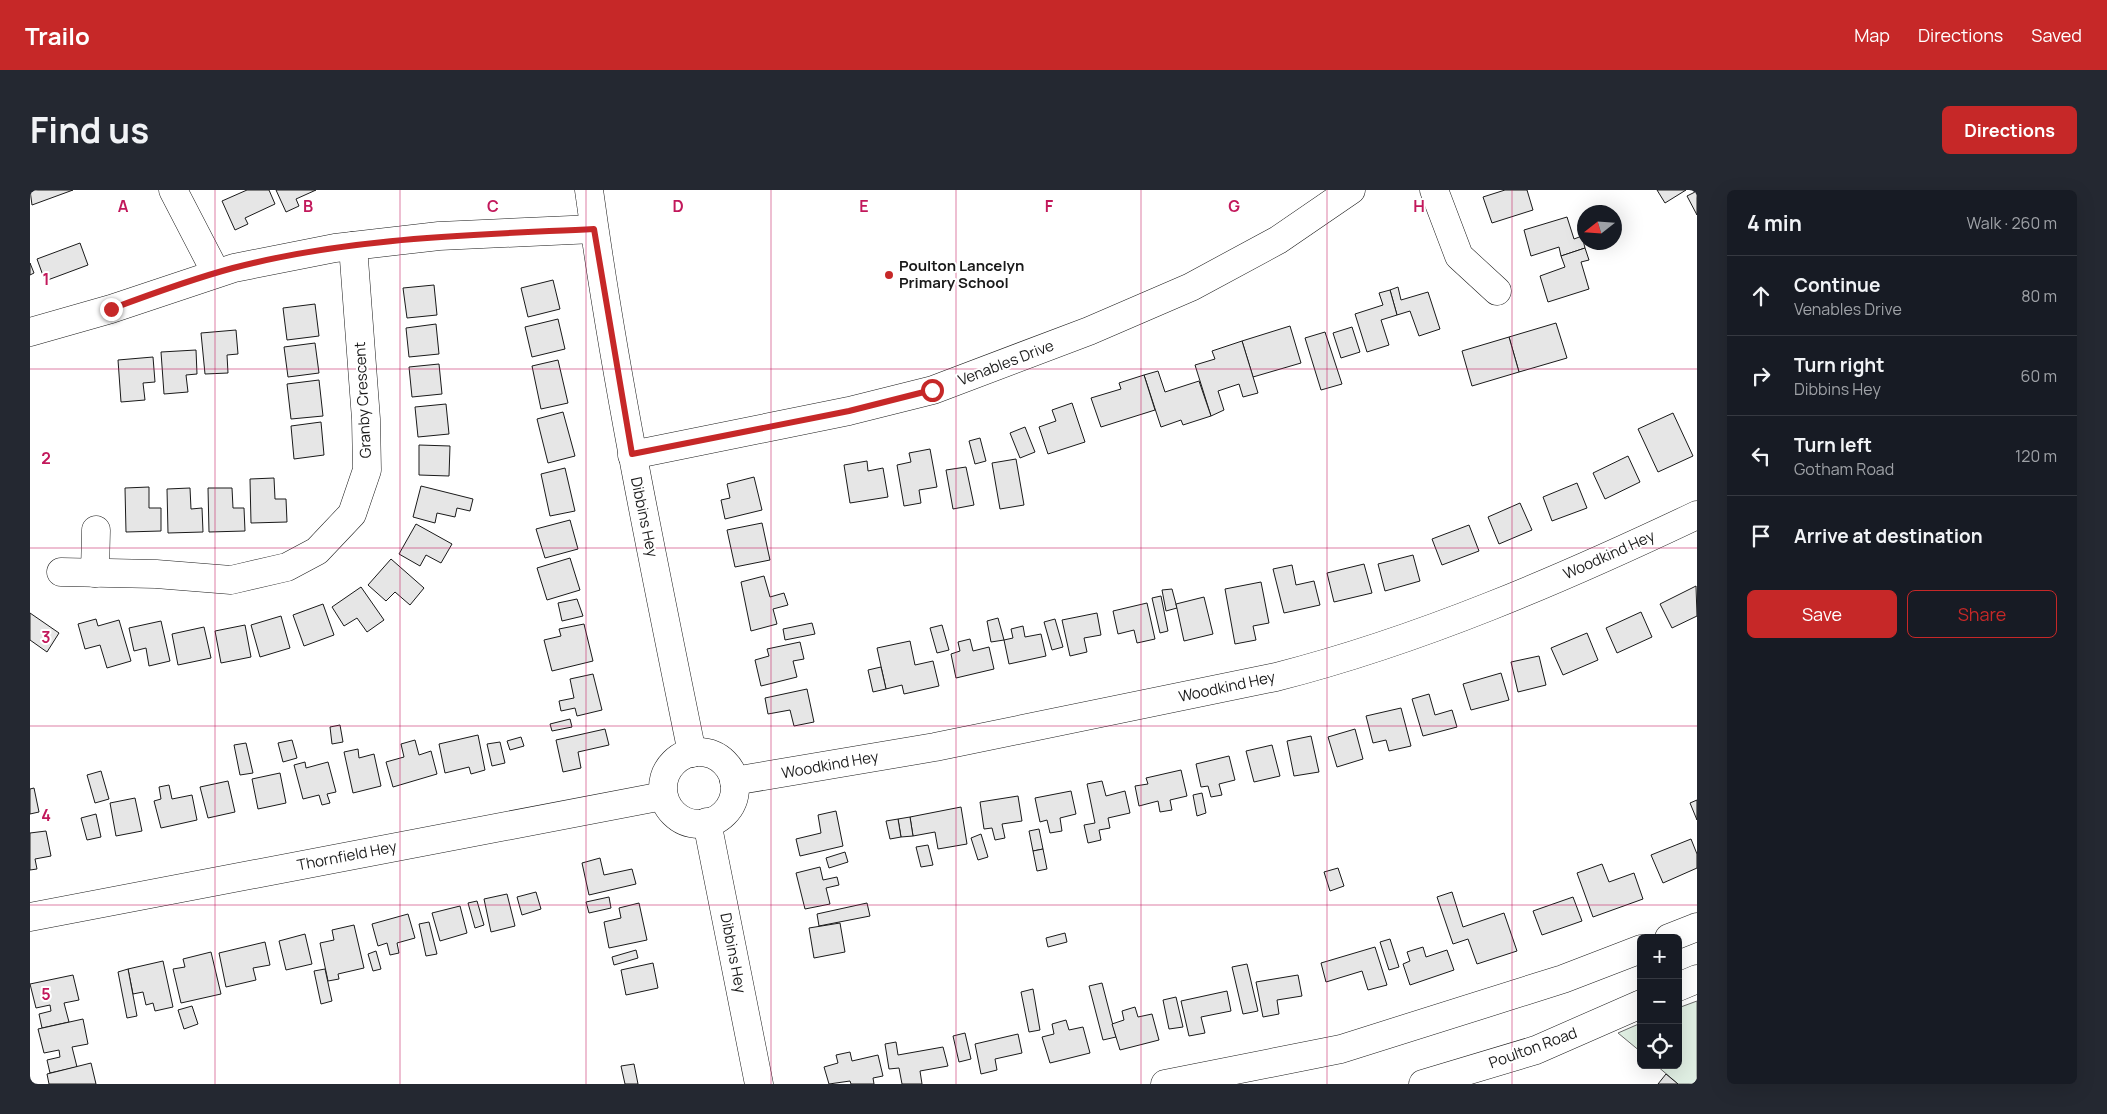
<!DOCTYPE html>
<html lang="en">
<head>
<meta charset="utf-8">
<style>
	body { margin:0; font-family:Manrope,sans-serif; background:#242831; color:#f1f3f6 }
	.controls { position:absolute; right:15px; bottom:15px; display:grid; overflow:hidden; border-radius:8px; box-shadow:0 5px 20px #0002 }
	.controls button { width:45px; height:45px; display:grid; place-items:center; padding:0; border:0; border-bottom:1px solid #363941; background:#171b24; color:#f1f3f6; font:25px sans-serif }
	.compass { position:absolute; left:1547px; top:15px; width:45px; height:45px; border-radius:50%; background:#171b24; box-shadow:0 5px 20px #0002; rotate:253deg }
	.stop { position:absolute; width:15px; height:15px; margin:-11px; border:4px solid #c62828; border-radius:50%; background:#fff }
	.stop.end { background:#c62828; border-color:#fff; box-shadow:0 1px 5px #0008 }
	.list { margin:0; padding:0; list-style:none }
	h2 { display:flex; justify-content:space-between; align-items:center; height:65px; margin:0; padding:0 20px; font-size:21px }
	h2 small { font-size:16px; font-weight:400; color:#9ea1a6 }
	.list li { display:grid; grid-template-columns:32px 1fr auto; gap:15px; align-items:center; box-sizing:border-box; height:80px; padding:0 20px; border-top:1px solid #363941 }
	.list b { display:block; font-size:19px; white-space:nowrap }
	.list p { margin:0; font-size:16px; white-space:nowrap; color:#9ea1a6 }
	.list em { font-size:16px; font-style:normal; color:#9ea1a6 }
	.actions { display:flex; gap:10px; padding:15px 20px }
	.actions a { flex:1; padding:11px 0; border:1px solid #c62828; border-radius:8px; text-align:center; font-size:18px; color:#c62828 }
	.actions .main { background:#c62828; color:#fff }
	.icon { flex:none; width:28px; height:28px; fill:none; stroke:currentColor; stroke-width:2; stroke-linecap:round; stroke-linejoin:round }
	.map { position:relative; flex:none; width:1667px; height:894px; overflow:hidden; border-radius:8px }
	header { display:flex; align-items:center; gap:30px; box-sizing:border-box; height:70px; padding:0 25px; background:#c62828; color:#fff }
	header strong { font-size:24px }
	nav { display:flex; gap:28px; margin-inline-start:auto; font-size:18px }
	.intro { display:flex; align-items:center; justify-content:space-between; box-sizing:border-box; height:120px; padding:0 30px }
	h1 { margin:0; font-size:35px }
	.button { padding:12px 22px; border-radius:8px; background:#c62828; color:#fff; font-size:18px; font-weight:700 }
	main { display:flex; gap:30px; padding:0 30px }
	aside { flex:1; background:#171b24; border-radius:8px; box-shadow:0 5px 20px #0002 }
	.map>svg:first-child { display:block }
	.green { fill:#e0efe3; stroke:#6a6a6a }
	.building { fill:#e6e6e6; stroke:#1a1a1a }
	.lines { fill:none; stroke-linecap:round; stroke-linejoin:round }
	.minor-casing { stroke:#1a1a1a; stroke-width:29 }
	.minor { stroke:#fff; stroke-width:28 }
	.route { stroke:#c62828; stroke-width:6 }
	.grid { fill:none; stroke:#c2185b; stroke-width:1; stroke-opacity:0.55 }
	.poi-dot { fill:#c62828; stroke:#fff; stroke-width:2 }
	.labels { text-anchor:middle; stroke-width:4; stroke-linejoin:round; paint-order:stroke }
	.poi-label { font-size:15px; font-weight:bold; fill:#1a1a1a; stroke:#fff; text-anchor:start }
	.street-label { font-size:15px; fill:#1a1a1a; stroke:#fff }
	.grid-label { font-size:16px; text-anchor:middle; font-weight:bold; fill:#c2185b; stroke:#fff; stroke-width:4; stroke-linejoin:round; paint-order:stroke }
</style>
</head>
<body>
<header>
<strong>Trailo</strong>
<nav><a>Map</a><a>Directions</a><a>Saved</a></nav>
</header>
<div class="intro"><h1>Find us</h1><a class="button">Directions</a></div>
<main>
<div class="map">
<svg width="1667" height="894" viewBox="0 0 1667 894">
	<rect width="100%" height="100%" fill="#fff"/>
	<!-- green -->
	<g class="green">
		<polygon points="1667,811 1667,894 1648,894 1626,875 1648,875 1648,818"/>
		<polygon points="1611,833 1611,862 1588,843"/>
	</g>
	<!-- building -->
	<g class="building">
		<polygon points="0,0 43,0 2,15"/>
		<polygon points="217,0 239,0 245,14 215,28 218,34 205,40 192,11"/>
		<polygon points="246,0 286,0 266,9 269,16 256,22"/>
		<polygon points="1475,0 1497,0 1503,20 1462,33 1453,7"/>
		<polygon points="1627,0 1656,0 1635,13"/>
		<polygon points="1667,1 1667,25 1657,6"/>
		<polygon points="1537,27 1544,49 1552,46 1555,58 1531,66 1529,57 1501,66 1494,40"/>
		<polygon points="50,53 58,75 15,91 7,69"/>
		<polygon points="1555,58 1559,70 1551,72 1559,99 1518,112 1510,86 1535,77 1531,66"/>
		<polygon points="0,73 4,83 0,85"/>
		<polygon points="523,90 530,119 498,127 491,98"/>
		<polygon points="404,95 407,125 377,128 373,98"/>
		<polygon points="1368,97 1371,110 1398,102 1410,139 1389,146 1380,121 1367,125 1360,100"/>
		<polygon points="1360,100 1367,125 1351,130 1359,155 1337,162 1325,124 1353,115 1349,103"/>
		<polygon points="285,114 289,146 257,150 253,118"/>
		<polygon points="528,129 535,159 502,167 495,137"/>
		<polygon points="1526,133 1537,168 1489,182 1479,147"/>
		<polygon points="406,134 409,164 379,167 376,138"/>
		<polygon points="1260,136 1271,173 1223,187 1212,151"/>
		<polygon points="1322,137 1330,162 1311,168 1303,143"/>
		<polygon points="206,140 208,164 197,165 198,183 175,184 171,143"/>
		<polygon points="1295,142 1312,194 1291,200 1275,148"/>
		<polygon points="1479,147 1489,182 1442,196 1432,161"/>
		<polygon points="1212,151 1228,203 1213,207 1209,194 1188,201 1194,220 1181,226 1165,175 1185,169 1182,161"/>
		<polygon points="285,153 289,183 258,187 254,157"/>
		<polygon points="166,160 167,184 156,185 158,202 134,204 131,162"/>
		<polygon points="123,167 125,192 113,193 115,210 91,212 88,170"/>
		<polygon points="528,170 538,213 511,219 502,176"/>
		<polygon points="409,174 412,204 382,207 379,177"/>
		<polygon points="1128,181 1135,202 1169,191 1181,226 1153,235 1151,230 1131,237 1114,185"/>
		<polygon points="1114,185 1125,220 1071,237 1061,208 1091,199 1089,193"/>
		<polygon points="289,190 293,226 261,229 257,194"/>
		<polygon points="1042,213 1055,252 1018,264 1009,237 1026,231 1022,220"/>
		<polygon points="416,214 419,244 388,247 385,217"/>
		<polygon points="533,222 545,266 518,273 507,229"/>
		<polygon points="1643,223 1663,266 1628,282 1608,239"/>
		<polygon points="291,232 294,265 264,269 261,236"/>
		<polygon points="995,237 1005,262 990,268 980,243"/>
		<polygon points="950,248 956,271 945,274 939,251"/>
		<polygon points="389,255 420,256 419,286 389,285"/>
		<polygon points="900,259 907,297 889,300 891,313 874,316 867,275 881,272 879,263"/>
		<polygon points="1598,266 1610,292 1575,309 1563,283"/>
		<polygon points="986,269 994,315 970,319 962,273"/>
		<polygon points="837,271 838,281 853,278 858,307 820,313 814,275"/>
		<polygon points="936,277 944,315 923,319 916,280"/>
		<polygon points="535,278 545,321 520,326 511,284"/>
		<polygon points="724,287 732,320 695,329 691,310 700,308 697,294"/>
		<polygon points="244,288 245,309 256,309 257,332 221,333 220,289"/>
		<polygon points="1547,293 1557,318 1522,331 1513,307"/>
		<polygon points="391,296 443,309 440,321 427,318 425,327 407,323 405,333 383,327"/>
		<polygon points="119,297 119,318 131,318 131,341 96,342 95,298"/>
		<polygon points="160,298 161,319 172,318 173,342 138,343 137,299"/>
		<polygon points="178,298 202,298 203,318 214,318 215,341 179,342"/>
		<polygon points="1490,313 1502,340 1469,354 1458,327"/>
		<polygon points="540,330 548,359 515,368 506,339"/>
		<polygon points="732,333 740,370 705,377 697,340"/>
		<polygon points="386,334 422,354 411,373 396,365 390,376 369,364"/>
		<polygon points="1439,335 1449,361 1412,375 1402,349"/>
		<polygon points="1383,365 1390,391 1355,401 1348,374"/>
		<polygon points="540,368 550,400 517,410 507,378"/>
		<polygon points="361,369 394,398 380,415 365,402 356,411 338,395"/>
		<polygon points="1334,374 1342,403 1304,412 1297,383"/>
		<polygon points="1262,375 1266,395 1284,391 1290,415 1254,423 1243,379"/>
		<polygon points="734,386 740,407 754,403 758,415 743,419 747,434 721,441 711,392"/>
		<polygon points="1231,392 1239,433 1223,436 1226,450 1205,454 1195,399"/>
		<polygon points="1666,396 1667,426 1642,438 1630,414"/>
		<polygon points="331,397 354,430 337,442 327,428 314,436 302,417"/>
		<polygon points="1142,399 1147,418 1136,421 1132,400"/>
		<polygon points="1131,406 1138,441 1130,443 1122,408"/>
		<polygon points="1174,407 1183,444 1154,451 1146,414"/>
		<polygon points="547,409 553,426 532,431 528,413"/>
		<polygon points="1117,413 1125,449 1107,453 1104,440 1088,444 1083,421"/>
		<polygon points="293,414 304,445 274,456 263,425"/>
		<polygon points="1611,422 1622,447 1587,463 1576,438"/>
		<polygon points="0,423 29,443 17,462 0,450"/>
		<polygon points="1067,423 1071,445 1054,448 1057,462 1040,466 1032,430"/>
		<polygon points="251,426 260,458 230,467 221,435"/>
		<polygon points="968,428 974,450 961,452 957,431"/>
		<polygon points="66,429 68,436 89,430 101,471 77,478 70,455 55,459 48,434"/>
		<polygon points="1025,429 1033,457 1022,460 1014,432"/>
		<polygon points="131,431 140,471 119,476 116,458 104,461 99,438"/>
		<polygon points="782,433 785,444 755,450 753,439"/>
		<polygon points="554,434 563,471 522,481 514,450 531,446 529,439"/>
		<polygon points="215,435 221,467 191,473 185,441"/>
		<polygon points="912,435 919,460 907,463 900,438"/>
		<polygon points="993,436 995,447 1011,444 1016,466 979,474 974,450 983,448 981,439"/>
		<polygon points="174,437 181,468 148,475 142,444"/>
		<polygon points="1557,443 1568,470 1533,485 1521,458"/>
		<polygon points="940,449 943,461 959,457 964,479 926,488 921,464 930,461 928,452"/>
		<polygon points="880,451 885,475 903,471 909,496 874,504 872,495 856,499 847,458"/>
		<polygon points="770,452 774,469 763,471 767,487 731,496 725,470 739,466 737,459"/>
		<polygon points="1509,466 1516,495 1488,502 1481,472"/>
		<polygon points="851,477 856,499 843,502 838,480"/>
		<polygon points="1471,483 1479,510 1441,520 1433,494"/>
		<polygon points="563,484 572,520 547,526 545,518 531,521 529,511 544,508 540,489"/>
		<polygon points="777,499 784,532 764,536 760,520 738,524 735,508"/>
		<polygon points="1399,504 1405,525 1422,520 1427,537 1393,546 1382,509"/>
		<polygon points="1371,518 1381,556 1359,561 1356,550 1343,553 1336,526"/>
		<polygon points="540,529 542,537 522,541 520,534"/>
		<polygon points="310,535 313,552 302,554 300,537"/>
		<polygon points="575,539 579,555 548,562 551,578 533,582 526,550"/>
		<polygon points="1325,539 1333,569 1307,577 1298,547"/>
		<polygon points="448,545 455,580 441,584 439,577 415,583 409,554"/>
		<polygon points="1281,546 1289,582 1264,586 1257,551"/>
		<polygon points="491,547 494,556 480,560 477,551"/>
		<polygon points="262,550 267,568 253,572 248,553"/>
		<polygon points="385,550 389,565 401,561 407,584 363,597 356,572 374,567 371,554"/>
		<polygon points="470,552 475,573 462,576 457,554"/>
		<polygon points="216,553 223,583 210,585 204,555"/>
		<polygon points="1242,555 1250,586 1224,592 1216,561"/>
		<polygon points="328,559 329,568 344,564 351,596 323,603 314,562"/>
		<polygon points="1199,566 1205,590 1189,594 1192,605 1181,607 1178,596 1171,597 1166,574"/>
		<polygon points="275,572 276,578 298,572 306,602 297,604 300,613 292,615 289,605 273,609 264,575"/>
		<polygon points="1151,580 1157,606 1140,610 1142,620 1130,622 1128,611 1109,616 1105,596 1118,594 1116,588"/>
		<polygon points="71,581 79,609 65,613 57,585"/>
		<polygon points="250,583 256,613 228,619 222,589"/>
		<polygon points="198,591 205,622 178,628 170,597"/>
		<polygon points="1072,591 1076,606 1095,601 1100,623 1078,628 1080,638 1069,640 1071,650 1058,653 1054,635 1065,633 1057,594"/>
		<polygon points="139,595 142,609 162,605 167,630 131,638 124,611 131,609 129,597"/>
		<polygon points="4,598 9,622 0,624 0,599"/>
		<polygon points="1041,601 1046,624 1030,628 1032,641 1020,643 1017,630 1010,632 1005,608"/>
		<polygon points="1172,603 1176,623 1167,626 1163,605"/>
		<polygon points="988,606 992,631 972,634 975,648 965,650 962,638 954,639 950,612"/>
		<polygon points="105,608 112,641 86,646 80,613"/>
		<polygon points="1667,610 1667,630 1660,613"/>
		<polygon points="931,617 937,654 908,659 905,642 883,646 880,627"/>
		<polygon points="806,621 813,656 770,666 766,649 791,643 788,625"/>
		<polygon points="66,624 71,647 57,650 51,628"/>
		<polygon points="880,627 883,646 871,647 868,629"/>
		<polygon points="868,629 871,647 860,649 856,631"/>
		<polygon points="1009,639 1013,659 1003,661 999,641"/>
		<polygon points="16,641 21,666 5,669 7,679 0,680 0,643"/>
		<polygon points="951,644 958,667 948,670 941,648"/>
		<polygon points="1661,649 1667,664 1667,678 1633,693 1621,665"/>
		<polygon points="898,655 903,675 891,677 886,657"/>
		<polygon points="1013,659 1017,679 1007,681 1003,661"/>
		<polygon points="815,662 818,672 799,678 796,668"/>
		<polygon points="570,668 574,685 602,679 606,694 559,705 552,673"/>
		<polygon points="1572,674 1579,692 1604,683 1613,709 1563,727 1547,683"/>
		<polygon points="790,677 793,690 807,687 809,695 796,698 800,714 775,719 766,683"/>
		<polygon points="1308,678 1314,696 1300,701 1294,682"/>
		<polygon points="506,702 511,719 492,725 487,707"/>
		<polygon points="1422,702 1433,737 1474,723 1487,761 1447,774 1438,749 1423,754 1407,707"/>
		<polygon points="477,704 485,736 461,742 454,709"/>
		<polygon points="579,707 581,718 559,723 556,712"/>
		<polygon points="1543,707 1552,731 1512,745 1503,721"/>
		<polygon points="447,711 454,735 445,738 438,713"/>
		<polygon points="609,713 617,750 579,758 574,732 591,728 589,718"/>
		<polygon points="837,713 840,726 789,736 787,724"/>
		<polygon points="430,716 437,743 410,751 402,723"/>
		<polygon points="378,724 385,748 367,753 369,763 360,765 357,753 348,756 342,734"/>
		<polygon points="399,732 407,764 396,766 389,734"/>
		<polygon points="810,733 815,762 784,768 779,738"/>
		<polygon points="324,735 334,778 308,784 309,789 298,791 290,753 304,750 302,740"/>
		<polygon points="1035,743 1037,752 1018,757 1016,748"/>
		<polygon points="275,744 282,774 256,780 249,751"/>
		<polygon points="1360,749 1369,777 1359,780 1350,752"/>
		<polygon points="235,752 240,775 223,778 226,790 196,797 189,763"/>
		<polygon points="1345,757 1357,795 1338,800 1332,781 1296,792 1291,773"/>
		<polygon points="1393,757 1396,767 1417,760 1424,780 1380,795 1373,774 1380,771 1377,762"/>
		<polygon points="606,760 608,768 584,775 582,767"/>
		<polygon points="346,761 351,779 343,781 338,764"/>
		<polygon points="181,762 191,804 151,813 143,779 155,777 153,769"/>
		<polygon points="133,771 143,817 125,821 123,813 116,815 113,802 103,804 98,779"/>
		<polygon points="623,773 628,798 596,805 591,780"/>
		<polygon points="1217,774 1228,821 1213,824 1202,777"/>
		<polygon points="98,779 107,826 97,828 88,782"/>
		<polygon points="295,779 302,811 291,814 284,781"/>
		<polygon points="43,785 49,810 34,813 39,832 12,838 9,824 21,821 20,815 6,818 0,794"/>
		<polygon points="1268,785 1272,806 1247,810 1249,824 1233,827 1226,792"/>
		<polygon points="1072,793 1086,847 1073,850 1059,796"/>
		<polygon points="1003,799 1010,840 999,842 991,802"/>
		<polygon points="1197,801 1201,821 1171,827 1175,843 1159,846 1151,811"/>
		<polygon points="1146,807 1153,837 1139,839 1133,810"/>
		<polygon points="162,816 168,834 154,839 148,820"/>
		<polygon points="1105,817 1108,827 1122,824 1129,850 1090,860 1082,834 1094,830 1092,821"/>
		<polygon points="53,829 58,854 42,857 47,877 20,883 17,870 30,867 29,860 14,863 8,839"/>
		<polygon points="1036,830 1039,840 1053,837 1060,863 1020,873 1012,847 1024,844 1022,834"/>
		<polygon points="935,843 941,869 929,872 923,846"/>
		<polygon points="988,844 992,863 965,869 967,880 951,884 945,854"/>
		<polygon points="866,852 868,865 913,857 918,876 890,881 892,894 872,894 869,878 859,879 855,854"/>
		<polygon points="820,862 822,871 848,865 853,886 843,888 844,894 821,894 820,891 799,894 794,877 808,873 806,865"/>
		<polygon points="61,873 66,894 19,894 17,884"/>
		<polygon points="604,874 608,894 595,894 591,876"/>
		<polygon points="1636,884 1648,894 1628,894"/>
	</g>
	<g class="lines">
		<defs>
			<g id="minor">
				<polyline points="143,0 186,83"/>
				<path d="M559,0C585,189 624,376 662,563"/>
				<polyline points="1404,0 1429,66 1467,101"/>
				<polyline points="0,142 81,119 204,78 305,58 409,46 564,39"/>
				<polyline points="602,265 819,221 903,200 1059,141 1161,97 1248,50 1321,0"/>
				<polyline points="31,382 126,384 201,390 257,377 287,361 322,324 337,280 336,229 323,56"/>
				<polyline points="65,383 66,340"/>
				<circle cx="669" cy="598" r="36"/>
				<path d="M704,591L905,557L1246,487C1391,450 1532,389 1667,325"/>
				<polyline points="677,632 729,894"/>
				<polyline points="0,727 633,606"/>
				<polyline points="1639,748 1667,737"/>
				<polyline points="1648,797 1667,789"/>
				<polyline points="1135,894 1311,859 1533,789 1611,759"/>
				<polyline points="1393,894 1506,860 1611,814"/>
			</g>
		</defs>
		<!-- minor casing -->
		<use href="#minor" class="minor-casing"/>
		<!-- minor -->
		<use href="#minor" class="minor"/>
	</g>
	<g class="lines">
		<!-- route -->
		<path class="route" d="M81,119C121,104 162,89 203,78C321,47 444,45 564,39L602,264L819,221L902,200"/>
	</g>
	<!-- grid -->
	<path class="grid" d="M185,0V894M370,0V894M556,0V894M741,0V894M926,0V894M1111,0V894M1297,0V894M1482,0V894M0,179H1667M0,358H1667M0,536H1667M0,715H1667"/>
	<!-- markers -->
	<circle class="poi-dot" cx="859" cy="85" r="5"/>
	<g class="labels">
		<!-- poi labels -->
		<g class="poi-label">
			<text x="869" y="81">Poulton Lancelyn<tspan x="869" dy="17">Primary School</tspan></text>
		</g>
		<!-- street labels -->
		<g class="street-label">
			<text transform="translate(976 173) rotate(-21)" y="5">Venables Drive</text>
			<text transform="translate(333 210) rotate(-93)" y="5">Granby Crescent</text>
			<text transform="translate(614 327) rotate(78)" y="5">Dibbins Hey</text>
			<text transform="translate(1579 365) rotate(-24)" y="5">Woodkind Hey</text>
			<text transform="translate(1197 497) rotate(-12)" y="5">Woodkind Hey</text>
			<text transform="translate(800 575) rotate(-10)" y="5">Woodkind Hey</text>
			<text transform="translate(317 666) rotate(-11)" y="5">Thornfield Hey</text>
			<text transform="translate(703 763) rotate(79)" y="5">Dibbins Hey</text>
			<text transform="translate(1503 858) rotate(-20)" y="5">Poulton Road</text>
		</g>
	</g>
	<g class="grid-label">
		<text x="93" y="22">A</text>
		<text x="278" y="22">B</text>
		<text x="463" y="22">C</text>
		<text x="648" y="22">D</text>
		<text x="834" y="22">E</text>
		<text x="1019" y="22">F</text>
		<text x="1204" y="22">G</text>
		<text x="1389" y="22">H</text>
		<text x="16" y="95">1</text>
		<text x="16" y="274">2</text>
		<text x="16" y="453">3</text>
		<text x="16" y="631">4</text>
		<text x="16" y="810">5</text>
	</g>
</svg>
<div class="controls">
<button>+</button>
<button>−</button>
<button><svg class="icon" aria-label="locate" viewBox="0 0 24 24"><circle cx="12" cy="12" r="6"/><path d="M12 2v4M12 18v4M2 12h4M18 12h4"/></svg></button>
</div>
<svg class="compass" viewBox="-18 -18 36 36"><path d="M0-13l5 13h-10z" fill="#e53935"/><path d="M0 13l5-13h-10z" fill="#9ea1a6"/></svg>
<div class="stop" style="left:902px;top:200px"></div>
<div class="stop end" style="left:81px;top:119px"></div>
</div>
<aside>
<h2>4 min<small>Walk · 260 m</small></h2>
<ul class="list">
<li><svg class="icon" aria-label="ahead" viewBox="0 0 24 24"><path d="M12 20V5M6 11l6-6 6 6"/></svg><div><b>Continue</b><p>Venables Drive</p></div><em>80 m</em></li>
<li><svg class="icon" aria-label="right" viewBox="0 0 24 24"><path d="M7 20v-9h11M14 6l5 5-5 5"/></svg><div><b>Turn right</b><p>Dibbins Hey</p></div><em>60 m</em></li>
<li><svg class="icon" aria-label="left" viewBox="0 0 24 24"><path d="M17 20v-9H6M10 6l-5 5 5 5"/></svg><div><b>Turn left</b><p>Gotham Road</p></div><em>120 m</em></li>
<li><svg class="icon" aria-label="arrive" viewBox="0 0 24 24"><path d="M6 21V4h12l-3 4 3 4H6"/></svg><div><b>Arrive at destination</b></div></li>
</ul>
<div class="actions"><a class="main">Save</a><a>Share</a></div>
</aside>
</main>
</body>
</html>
